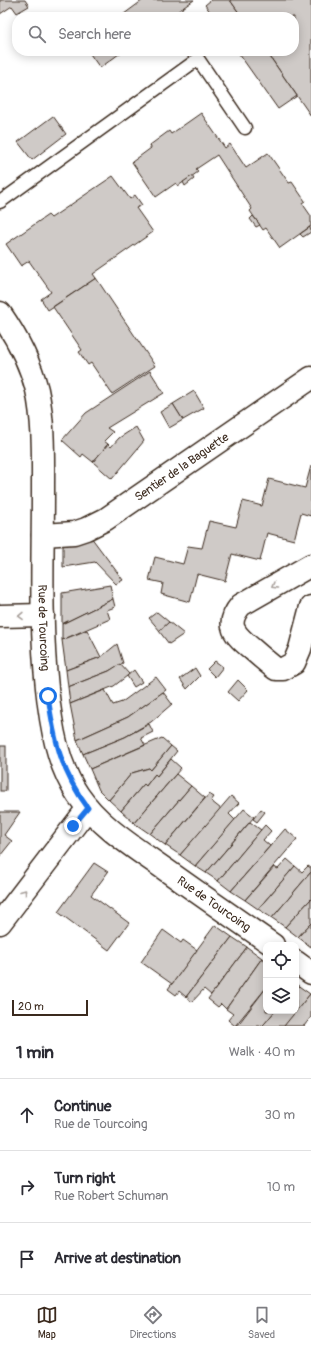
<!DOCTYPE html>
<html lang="en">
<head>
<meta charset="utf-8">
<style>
	body { margin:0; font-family:Pangolin,sans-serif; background:#f2f2f3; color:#2b2b33 }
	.controls { position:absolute; right:12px; bottom:12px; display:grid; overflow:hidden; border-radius:8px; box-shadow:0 2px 10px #0003 }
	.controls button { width:36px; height:36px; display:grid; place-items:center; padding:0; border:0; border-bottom:1px solid #e1e1e2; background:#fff; color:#2b2b33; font:20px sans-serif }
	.scale { position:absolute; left:12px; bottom:10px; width:76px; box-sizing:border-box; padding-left:4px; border:2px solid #3b2a1e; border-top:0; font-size:11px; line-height:14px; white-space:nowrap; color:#3b2a1e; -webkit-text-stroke:3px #fff; paint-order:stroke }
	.stop { position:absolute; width:12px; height:12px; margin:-9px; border:3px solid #1a73e8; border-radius:50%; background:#fff }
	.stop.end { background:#1a73e8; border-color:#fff; box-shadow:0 1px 4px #0008 }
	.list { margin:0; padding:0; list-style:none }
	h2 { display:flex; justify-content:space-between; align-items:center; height:52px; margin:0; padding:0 16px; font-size:17px }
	h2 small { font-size:13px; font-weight:400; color:#7c7c81 }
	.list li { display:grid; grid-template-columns:26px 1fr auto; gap:12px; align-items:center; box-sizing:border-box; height:72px; padding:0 16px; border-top:1px solid #e1e1e2 }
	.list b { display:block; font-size:15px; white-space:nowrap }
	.list p { margin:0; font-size:13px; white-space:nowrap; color:#7c7c81 }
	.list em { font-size:13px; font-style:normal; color:#7c7c81 }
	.icon { flex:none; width:22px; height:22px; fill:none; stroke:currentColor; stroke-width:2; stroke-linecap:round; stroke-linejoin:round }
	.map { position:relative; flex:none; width:311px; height:1026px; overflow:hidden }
	.search { position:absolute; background:#fff; box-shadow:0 2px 10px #0003; left:12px; right:12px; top:12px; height:44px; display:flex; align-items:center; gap:10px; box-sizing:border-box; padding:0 14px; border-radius:16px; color:#7c7c81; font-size:15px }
	.sheet { height:268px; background:#fff }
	nav { display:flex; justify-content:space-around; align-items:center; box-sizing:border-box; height:56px; border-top:1px solid #e1e1e2; background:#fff; font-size:11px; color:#7c7c81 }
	nav a { display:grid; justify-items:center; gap:2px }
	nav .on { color:#3b2a1e }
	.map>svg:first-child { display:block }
	.building { fill:#cfcac7; stroke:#3b2a1e }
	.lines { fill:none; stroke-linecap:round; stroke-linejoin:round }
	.lane-casing { stroke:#3b2a1e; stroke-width:15 }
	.street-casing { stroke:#3b2a1e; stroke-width:25 }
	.secondary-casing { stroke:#3b2a1e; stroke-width:25 }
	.lane { stroke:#fff; stroke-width:12 }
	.street { stroke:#fff; stroke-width:22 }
	.secondary { stroke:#fff; stroke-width:22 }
	.oneway { stroke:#a79f9a }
	.route { stroke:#1a73e8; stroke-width:5 }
	.labels { text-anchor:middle; stroke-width:3; stroke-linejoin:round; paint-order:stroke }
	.street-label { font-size:12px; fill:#3b2a1e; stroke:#fff }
</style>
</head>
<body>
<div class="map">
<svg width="311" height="1026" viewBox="0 0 311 1026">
	<rect width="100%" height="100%" fill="#fff"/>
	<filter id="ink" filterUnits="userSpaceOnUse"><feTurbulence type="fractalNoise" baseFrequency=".025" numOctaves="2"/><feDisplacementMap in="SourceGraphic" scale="8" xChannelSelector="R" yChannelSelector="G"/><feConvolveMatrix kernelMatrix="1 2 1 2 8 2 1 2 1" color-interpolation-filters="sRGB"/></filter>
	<g filter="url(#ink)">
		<!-- building -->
		<g class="building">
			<polygon points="0,0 25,0 29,6 17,13 12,6 0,14"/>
			<polygon points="143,0 194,0 170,17 120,17"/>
			<polygon points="211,0 230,0 242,17 214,17 205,5"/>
			<polygon points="230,0 311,0 311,116 266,51 294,51 294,17 242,17"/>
			<polygon points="88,51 123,51 100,68"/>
			<polygon points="237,51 266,51 297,96 278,109"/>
			<polygon points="201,113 225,148 230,144 246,168 268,153 289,183 292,182 305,201 302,203 311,216 311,226 280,248 266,228 263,230 250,211 252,209 217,155 196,169 198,172 178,186 176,183 156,197 132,162 151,148 150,145 169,131 171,134"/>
			<polygon points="53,116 66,134 32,160 18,142"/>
			<polygon points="113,176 130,199 135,195 142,205 136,208 153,232 93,274 96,278 48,310 41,299 51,292 29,261 21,266 6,244 48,215 51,218"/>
			<polygon points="192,176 194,179 185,186 183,182"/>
			<polygon points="253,216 260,225 256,227 250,219"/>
			<polygon points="310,227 311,232 303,237 300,234"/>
			<polygon points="96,278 155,366 112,394 91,363 88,365 79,352 82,350 53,307"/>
			<polygon points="150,371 164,393 107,428 113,432 104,441 108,444 93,462 83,454 81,457 62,440 86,413"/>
			<polygon points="194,391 204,408 183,420 173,404"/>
			<polygon points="173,404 183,420 169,428 160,412"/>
			<polygon points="136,427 144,441 112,479 93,462 108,444 111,447 119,438"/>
			<polygon points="311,466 311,516 301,513 294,540 267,533 260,561 232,554 225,581 197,574 190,602 161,594 163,583 149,580 155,557 183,564 188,546 202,548 209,521 236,527 243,501 262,506 269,479 305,488"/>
			<polygon points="91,537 123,580 116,584 95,562 63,567 63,542"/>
			<polygon points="110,585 113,599 62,624 62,593"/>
			<polygon points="113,599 115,607 107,610 110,619 62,640 62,624"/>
			<polygon points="157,612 169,622 160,631 149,618"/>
			<polygon points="169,622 184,634 169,644 159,631"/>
			<polygon points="87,630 101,657 66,670 62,640"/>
			<polygon points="117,644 123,663 109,671 68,687 66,670 101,657"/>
			<polygon points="215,661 223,667 215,677 207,669"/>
			<polygon points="120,664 129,674 127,676 114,686 70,704 68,687 109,671"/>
			<polygon points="195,668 200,676 187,689 180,679"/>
			<polygon points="134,670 142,682 134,687 127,676"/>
			<polygon points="156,677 166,690 128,717 77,740 70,704 105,690 113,705 122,702"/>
			<polygon points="238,680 248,690 238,701 228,692"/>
			<polygon points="163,692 172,704 151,722 125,737 83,754 77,740 128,717"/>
			<polygon points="149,724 153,732 141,738 145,745 90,769 83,754 125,737"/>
			<polygon points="162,738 171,746 151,770 149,768 132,773 109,800 99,790 90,769"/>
			<rect x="0" y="746" width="6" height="45"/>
			<polygon points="171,746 177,751 157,776 155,774 146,786 144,784 121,811 109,800 132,773 149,768 151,770"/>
			<polygon points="171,759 181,768 134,823 121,811 144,784 146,786 155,774 157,776"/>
			<polygon points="176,774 191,786 150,834 134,823"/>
			<polygon points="191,786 205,798 165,845 150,834"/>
			<polygon points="209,794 214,797 211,801 221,809 180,855 165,845"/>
			<polygon points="231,796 239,803 229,814 235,820 195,866 180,855"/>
			<polygon points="244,809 254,817 206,873 195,866"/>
			<polygon points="261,809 265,812 257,822 253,819"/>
			<polygon points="0,812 20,812 4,835 12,841 0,856"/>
			<polygon points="250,822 261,830 218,881 206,873"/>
			<polygon points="265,825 271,831 263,840 270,846 231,891 218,881"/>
			<polygon points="285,829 297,839 245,900 231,891"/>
			<polygon points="287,859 295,866 258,909 245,900 274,867 278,869"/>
			<polygon points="94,863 108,872 91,895 129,923 109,950 58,912"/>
			<polygon points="295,866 302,872 308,866 311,868 311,872 272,918 258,909"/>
			<polygon points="311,872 311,899 285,927 272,918"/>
			<polygon points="311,899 311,923 298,937 285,927"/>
			<polygon points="311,923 311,947 298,937"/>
			<polygon points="215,925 232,937 186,997 179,991 176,995 168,989"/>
			<polygon points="163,930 181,943 183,940 197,950 172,984 141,962"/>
			<polygon points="232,937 247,947 211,995 204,989 192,1002 186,997"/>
			<polygon points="247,947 262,958 226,1009 221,1004 218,1007 208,999"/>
			<polygon points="262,958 266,961 266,988 235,1026 228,1020 233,1014 226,1009"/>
			<polygon points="296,984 310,994 288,1023 284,1026 262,1026 275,1011 296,1011"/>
			<polygon points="266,988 266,1011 275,1011 265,1023 262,1026 235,1026 240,1022"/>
			<polygon points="310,994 311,995 311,1017 304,1026 284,1026"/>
		</g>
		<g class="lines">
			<defs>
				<polyline id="lane" points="0,202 198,59 245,128"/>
				<g id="street">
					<path id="s1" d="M43,535L74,533L86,529L106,519L311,378"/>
					<path d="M311,565L241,605C224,625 235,635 252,649C260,656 268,663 276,669H283L294,663L300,649L311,607"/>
					<polyline points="0,616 43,615"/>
				</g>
				<g id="secondary">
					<path id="s2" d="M0,313C16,336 30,362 37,390C44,422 43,457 43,490C43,556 40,623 47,688C51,725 57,764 78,795C99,826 135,848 166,870C201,895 237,920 273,945"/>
					<polyline points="0,923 88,808"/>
					<polyline points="296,962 311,973"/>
				</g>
			</defs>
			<!-- lane casing -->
			<use href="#lane" class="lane-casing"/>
			<!-- street casing -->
			<use href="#street" class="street-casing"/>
			<!-- secondary casing -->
			<use href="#secondary" class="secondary-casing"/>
			<!-- lane -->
			<use href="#lane" class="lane"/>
			<!-- street -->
			<use href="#street" class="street"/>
			<!-- secondary -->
			<use href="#secondary" class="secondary"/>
		</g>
		<!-- one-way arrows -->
		<defs><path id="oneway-chevron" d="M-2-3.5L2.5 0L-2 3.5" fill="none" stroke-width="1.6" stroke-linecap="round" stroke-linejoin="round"/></defs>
		<g class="oneway">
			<use href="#oneway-chevron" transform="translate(274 586) rotate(150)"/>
			<use href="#oneway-chevron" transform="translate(21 616) rotate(179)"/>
			<use href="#oneway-chevron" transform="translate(24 892) rotate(-53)"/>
		</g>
	</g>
	<g class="lines" filter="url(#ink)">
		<!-- route -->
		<path class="route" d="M48,696C54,739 61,772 88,808L73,826"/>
	</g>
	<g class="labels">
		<!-- street labels -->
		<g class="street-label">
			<text dy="4" stroke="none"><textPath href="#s1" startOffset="158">Sentier de la Baguette</textPath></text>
			<text dy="4" stroke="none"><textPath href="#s2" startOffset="324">Rue de Tourcoing</textPath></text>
			<text dy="4" stroke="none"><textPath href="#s2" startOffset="672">Rue de Tourcoing</textPath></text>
		</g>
	</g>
</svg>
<div class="controls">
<button><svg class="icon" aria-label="locate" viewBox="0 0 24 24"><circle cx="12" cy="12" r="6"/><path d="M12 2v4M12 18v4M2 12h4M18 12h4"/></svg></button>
<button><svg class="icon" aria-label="layers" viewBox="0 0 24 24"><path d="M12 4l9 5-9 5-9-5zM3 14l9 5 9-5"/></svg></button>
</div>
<div class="scale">20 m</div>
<div class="stop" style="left:48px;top:696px"></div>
<div class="stop end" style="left:73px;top:826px"></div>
<div class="search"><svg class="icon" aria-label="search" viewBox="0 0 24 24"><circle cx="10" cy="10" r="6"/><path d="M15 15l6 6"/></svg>Search here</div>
</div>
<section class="sheet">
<h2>1 min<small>Walk · 40 m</small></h2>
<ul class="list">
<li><svg class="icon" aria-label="ahead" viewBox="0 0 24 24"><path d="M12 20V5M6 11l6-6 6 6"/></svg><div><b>Continue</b><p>Rue de Tourcoing</p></div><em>30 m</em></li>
<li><svg class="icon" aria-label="right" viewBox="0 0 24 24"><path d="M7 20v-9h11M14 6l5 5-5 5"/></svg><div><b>Turn right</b><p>Rue Robert Schuman</p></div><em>10 m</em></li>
<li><svg class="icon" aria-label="arrive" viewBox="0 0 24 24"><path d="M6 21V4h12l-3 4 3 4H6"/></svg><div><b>Arrive at destination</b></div></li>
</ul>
</section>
<nav>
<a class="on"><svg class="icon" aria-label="map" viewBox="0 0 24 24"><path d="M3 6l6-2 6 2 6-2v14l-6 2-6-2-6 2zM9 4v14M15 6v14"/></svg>Map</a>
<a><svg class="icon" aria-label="directions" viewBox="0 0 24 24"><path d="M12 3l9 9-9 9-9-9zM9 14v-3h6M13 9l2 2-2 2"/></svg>Directions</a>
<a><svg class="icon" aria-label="saved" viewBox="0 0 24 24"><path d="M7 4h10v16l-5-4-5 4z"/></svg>Saved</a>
</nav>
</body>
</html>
